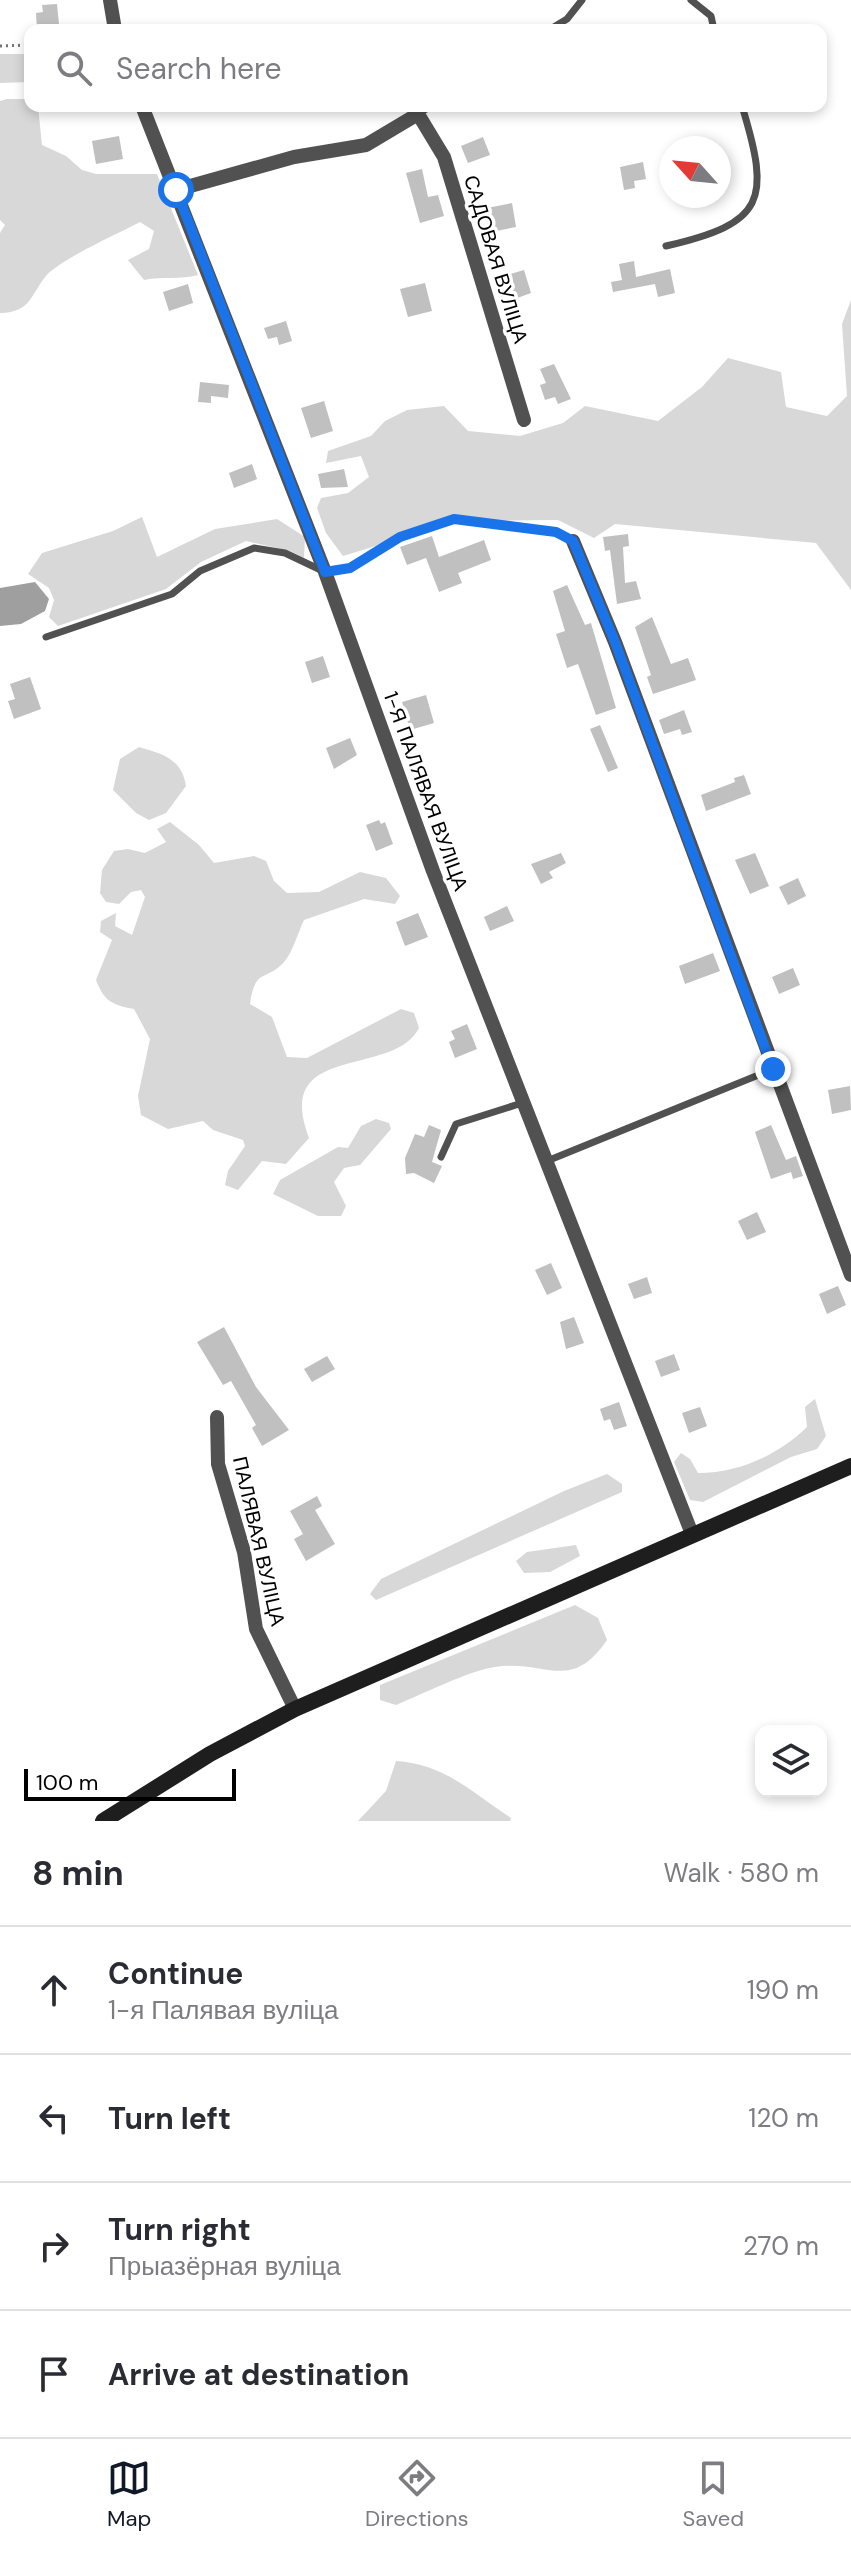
<!DOCTYPE html>
<html lang="en">
<head>
<meta charset="utf-8">
<style>
	body { margin:0; font-family:"DM Sans",sans-serif; background:#f2f2f3; color:#2b2b33 }
	.controls { position:absolute; right:24px; bottom:24px; display:grid; overflow:hidden; border-radius:16px; box-shadow:0 4px 12px #0003 }
	.controls button { width:72px; height:72px; display:grid; place-items:center; padding:0; border:0; border-bottom:2px solid #e1e1e2; background:#fff; color:#2b2b33; font:40px sans-serif }
	.compass { position:absolute; left:659px; top:136px; width:72px; height:72px; border-radius:50%; background:#fff; box-shadow:0 4px 12px #0003; rotate:297deg }
	.scale { position:absolute; left:24px; bottom:20px; width:212px; box-sizing:border-box; padding-left:8px; border:4px solid #000; border-top:0; font-size:22px; line-height:28px; white-space:nowrap; color:#000; -webkit-text-stroke:6px #fff; paint-order:stroke }
	.stop { position:absolute; width:24px; height:24px; margin:-18px; border:6px solid #1a73e8; border-radius:50%; background:#fff }
	.stop.end { background:#1a73e8; border-color:#fff; box-shadow:0 2px 8px #0008 }
	.list { margin:0; padding:0; list-style:none }
	h2 { display:flex; justify-content:space-between; align-items:center; height:104px; margin:0; padding:0 32px; font-size:34px }
	h2 small { font-size:26px; font-weight:400; color:#7c7c81 }
	.list li { display:grid; grid-template-columns:52px 1fr auto; gap:24px; align-items:center; box-sizing:border-box; height:128px; padding:0 32px; border-top:2px solid #e1e1e2 }
	.list b { display:block; font-size:30px; white-space:nowrap }
	.list p { margin:0; font-size:26px; white-space:nowrap; color:#7c7c81 }
	.list em { font-size:26px; font-style:normal; color:#7c7c81 }
	.icon { flex:none; width:44px; height:44px; fill:none; stroke:currentColor; stroke-width:2; stroke-linecap:round; stroke-linejoin:round }
	.map { position:relative; flex:none; width:851px; height:1821px; overflow:hidden }
	.search { position:absolute; background:#fff; box-shadow:0 4px 12px #0003; left:24px; right:24px; top:24px; height:88px; display:flex; align-items:center; gap:20px; box-sizing:border-box; padding:0 28px; border-radius:16px; color:#7c7c81; font-size:30px }
	.sheet { height:616px; background:#fff }
	nav { display:flex; justify-content:space-around; align-items:center; box-sizing:border-box; height:112px; border-top:2px solid #e1e1e2; background:#fff; font-size:22px; color:#7c7c81 }
	nav a { display:grid; justify-items:center; gap:4px }
	nav .on { color:#111827 }
	.map>svg:first-child { display:block }
	.green { fill:#d8d8d8 }
	.water { fill:#9f9f9f }
	.building { fill:#c0c0c0 }
	.lines { fill:none; stroke-linecap:round; stroke-linejoin:round }
	.path { stroke:#737373; stroke-width:3; stroke-dasharray:2 4; stroke-linecap:butt }
	.service { stroke:#515151; stroke-width:7 }
	.minor { stroke:#515151; stroke-width:14 }
	.secondary { stroke:#1e1e1e; stroke-width:16 }
	.route { stroke:#1a73e8; stroke-width:10 }
	.labels { text-anchor:middle; stroke-width:7; stroke-linejoin:round; paint-order:stroke }
	.street-label { font-size:20px; fill:#000; stroke:#fff }
</style>
</head>
<body>
<div class="map">
<svg width="851" height="1821" viewBox="0 0 851 1821">
	<rect width="100%" height="100%" fill="#fff"/>
	<!-- green -->
	<g class="green">
		<polygon points="0,54 30,54 30,82 0,83"/>
		<path d="M7,99H30V106H38L42,145L66,156L82,170L96,174H157L198,275C180,280 163,276 144,280L128,260L149,249L154,231L140,222C119,233 59,260 46,276C30,295 32,312 0,313V233L5,225L0,220V101Z"/>
		<polygon points="851,300 851,590 816,543 615,524 594,538 558,520 457,521 343,556 326,533 317,508 321,498 348,493 369,477 361,456 326,463 328,451 371,436 385,421 407,410 444,406 468,431 520,436 563,423 585,406 658,421 702,387 728,358 781,372 786,407 827,416 847,396 842,324"/>
		<polygon points="142,517 157,557 215,529 277,519 305,537 304,558 290,551 246,541 201,562 166,589 58,626 49,617 54,600 49,588 28,574 42,553 113,531"/>
		<path d="M139,747C163,754 182,759 186,786L166,813L149,820L136,813L113,790L120,759Z"/>
		<path d="M170,822L199,845L214,863L254,856L266,861L274,881L287,893L319,892L360,872L386,878L400,896L395,904L364,899L304,920C298,932 293,952 284,962C266,982 255,967 250,1004L272,1017L287,1057L307,1058L401,1009L414,1013L419,1028C393,1079 272,1041 309,1138L286,1164L262,1161L238,1190L225,1185L228,1171L245,1146L243,1140L213,1130L203,1121L168,1129L141,1115L138,1096L150,1039L134,1009C112,1005 104,1001 96,980L112,940L100,932L101,921L116,913L115,926L132,935L145,897L141,890L131,892L119,904L106,902L100,893L102,870L114,851L128,849L145,853L166,842L157,829Z"/>
		<polygon points="376,1119 389,1123 391,1129 360,1165 344,1168 334,1182 346,1206 341,1216 318,1216 273,1194 280,1180 338,1147 348,1148 361,1126"/>
		<path d="M815,1399L826,1436L817,1449L791,1457L703,1502L690,1500L674,1462L681,1453L690,1459L698,1473C739,1473 778,1455 807,1427L805,1407Z"/>
		<polygon points="607,1474 622,1484 622,1492 376,1600 370,1594 381,1579 564,1491"/>
		<polygon points="576,1545 580,1556 550,1572 524,1573 516,1561 527,1552"/>
		<path d="M575,1605L598,1618L607,1640C570,1694 545,1659 495,1667C468,1671 423,1694 396,1705L380,1700V1685Z"/>
		<path d="M396,1761C445,1764 471,1792 511,1818L510,1821H358L386,1791Z"/>
	</g>
	<!-- water -->
	<polygon class="water" points="35,582 49,599 45,611 21,624 0,626 0,588"/>
	<!-- building -->
	<g class="building">
		<polygon points="57,4 59,24 49,25 50,30 37,30 36,13 43,12 42,5"/>
		<polygon points="119,136 123,159 96,164 92,141"/>
		<polygon points="483,137 490,155 468,163 461,146"/>
		<polygon points="643,162 646,179 634,181 635,188 624,190 620,167"/>
		<polygon points="422,169 428,197 438,195 444,216 420,223 406,173"/>
		<polygon points="512,203 516,227 491,232 487,208"/>
		<polygon points="634,261 636,277 670,269 675,293 658,297 655,284 613,292 611,282 622,280 619,264"/>
		<polygon points="524,270 531,293 509,301 501,277"/>
		<polygon points="425,283 432,311 408,317 400,289"/>
		<polygon points="188,284 193,303 169,311 163,292"/>
		<polygon points="286,321 292,341 279,345 277,337 268,339 264,328"/>
		<polygon points="554,364 571,399 558,404 555,397 545,400 540,385 546,383 540,369"/>
		<polygon points="200,382 229,385 228,398 211,396 211,403 198,402"/>
		<polygon points="324,401 333,431 311,438 301,408"/>
		<polygon points="252,464 257,479 234,488 229,473"/>
		<polygon points="344,469 348,487 321,488 318,474"/>
		<polygon points="628,534 629,546 623,547 625,583 636,581 641,599 617,604 610,550 605,551 603,537"/>
		<polygon points="432,536 439,557 484,540 491,560 458,573 462,583 439,592 426,558 407,565 400,547"/>
		<polygon points="567,585 585,625 591,623 616,708 596,715 578,664 567,668 556,634 565,631 553,591"/>
		<polygon points="652,617 671,664 688,658 696,680 653,694 647,677 651,675 635,627"/>
		<polygon points="323,656 330,677 312,683 305,662"/>
		<polygon points="30,677 41,709 14,719 8,701 15,699 10,684"/>
		<polygon points="426,695 434,723 410,730 402,702"/>
		<polygon points="684,710 692,732 682,735 680,729 664,734 659,720"/>
		<polygon points="600,725 618,768 608,772 590,729"/>
		<polygon points="350,738 357,755 334,769 326,748"/>
		<polygon points="744,775 751,794 706,811 701,795 735,782 734,778"/>
		<polygon points="379,820 381,824 385,822 393,844 376,851 366,825"/>
		<polygon points="561,853 566,863 549,872 553,878 541,884 531,864"/>
		<polygon points="755,853 769,886 750,894 735,860"/>
		<polygon points="798,878 806,896 788,905 779,887"/>
		<polygon points="507,906 514,921 490,931 484,917"/>
		<polygon points="418,913 428,937 405,946 396,922"/>
		<polygon points="713,953 720,971 685,984 679,966"/>
		<polygon points="793,968 800,985 779,994 772,977"/>
		<polygon points="467,1024 477,1049 455,1058 449,1042 455,1039 451,1031"/>
		<polygon points="850,1086 851,1110 832,1114 828,1090"/>
		<polygon points="429,1125 441,1130 432,1162 442,1166 434,1183 414,1173 406,1174 405,1158 415,1134 424,1137"/>
		<polygon points="771,1125 786,1160 796,1156 803,1176 793,1179 791,1172 771,1179 755,1132"/>
		<polygon points="757,1212 766,1232 747,1240 738,1221"/>
		<polygon points="551,1263 562,1288 547,1295 535,1270"/>
		<polygon points="647,1277 652,1293 634,1299 628,1284"/>
		<polygon points="838,1286 846,1305 827,1314 819,1294"/>
		<polygon points="574,1317 584,1343 566,1349 560,1322"/>
		<polygon points="224,1327 256,1387 289,1430 262,1446 252,1428 256,1425 231,1381 223,1385 197,1342"/>
		<polygon points="674,1354 680,1370 661,1377 655,1361"/>
		<polygon points="327,1356 335,1369 312,1382 304,1369"/>
		<polygon points="619,1402 627,1426 614,1430 610,1419 604,1421 600,1409"/>
		<polygon points="700,1407 707,1426 689,1433 682,1413"/>
		<polygon points="317,1496 322,1506 315,1510 335,1544 306,1561 294,1539 303,1534 290,1511"/>
	</g>
	<g class="lines">
		<!-- path -->
		<polyline class="path" points="0,46 30,45"/>
		<!-- service -->
		<g class="service">
			<polyline points="691,0 711,16 714,30"/>
			<polyline points="549,30 567,19 582,0"/>
			<polyline points="418,114 431,106"/>
			<path d="M666,246C765,223 771,201 742,106"/>
			<polyline points="46,637 172,594 200,571 254,548 285,553 325,572 350,568 400,537 454,519 556,532 573,541"/>
			<polyline points="441,1157 456,1124 522,1103"/>
			<polyline points="547,1161 773,1069"/>
		</g>
		<!-- minor -->
		<g class="minor">
			<polyline points="110,0 115,30"/>
			<polyline points="142,106 325,572 433,871 692,1534"/>
			<polyline points="176,190 294,157 366,145 418,114 444,157 524,420"/>
			<polyline points="573,541 615,642 851,1275"/>
			<polyline points="217,1417 218,1464 244,1552 256,1629 295,1709"/>
		</g>
		<!-- secondary -->
		<polyline class="secondary" points="103,1821 210,1754 295,1709 851,1466"/>
	</g>
	<g class="lines">
		<!-- route -->
		<polyline class="route" points="176,190 325,572 350,568 400,537 454,519 556,532 573,541 615,642 773,1069"/>
	</g>
	<g class="labels">
		<!-- street labels -->
		<g class="street-label">
			<text transform="translate(496 259) rotate(73)" y="7">САДОВАЯ ВУЛІЦА</text>
			<text transform="translate(426 791) rotate(70)" y="7">1-Я ПАЛЯВАЯ ВУЛІЦА</text>
			<text transform="translate(259 1541) rotate(77)" y="7">ПАЛЯВАЯ ВУЛІЦА</text>
		</g>
	</g>
</svg>
<div class="controls">
<button><svg class="icon" aria-label="layers" viewBox="0 0 24 24"><path d="M12 4l9 5-9 5-9-5zM3 14l9 5 9-5"/></svg></button>
</div>
<svg class="compass" viewBox="-18 -18 36 36"><path d="M0-13l5 13h-10z" fill="#e53935"/><path d="M0 13l5-13h-10z" fill="#7c7c81"/></svg>
<div class="scale">100 m</div>
<div class="stop" style="left:176px;top:190px"></div>
<div class="stop end" style="left:773px;top:1069px"></div>
<div class="search"><svg class="icon" aria-label="search" viewBox="0 0 24 24"><circle cx="10" cy="10" r="6"/><path d="M15 15l6 6"/></svg>Search here</div>
</div>
<section class="sheet">
<h2>8 min<small>Walk · 580 m</small></h2>
<ul class="list">
<li><svg class="icon" aria-label="ahead" viewBox="0 0 24 24"><path d="M12 20V5M6 11l6-6 6 6"/></svg><div><b>Continue</b><p>1-я Палявая вуліца</p></div><em>190 m</em></li>
<li><svg class="icon" aria-label="left" viewBox="0 0 24 24"><path d="M17 20v-9H6M10 6l-5 5 5 5"/></svg><div><b>Turn left</b></div><em>120 m</em></li>
<li><svg class="icon" aria-label="right" viewBox="0 0 24 24"><path d="M7 20v-9h11M14 6l5 5-5 5"/></svg><div><b>Turn right</b><p>Прыазёрная вуліца</p></div><em>270 m</em></li>
<li><svg class="icon" aria-label="arrive" viewBox="0 0 24 24"><path d="M6 21V4h12l-3 4 3 4H6"/></svg><div><b>Arrive at destination</b></div></li>
</ul>
</section>
<nav>
<a class="on"><svg class="icon" aria-label="map" viewBox="0 0 24 24"><path d="M3 6l6-2 6 2 6-2v14l-6 2-6-2-6 2zM9 4v14M15 6v14"/></svg>Map</a>
<a><svg class="icon" aria-label="directions" viewBox="0 0 24 24"><path d="M12 3l9 9-9 9-9-9zM9 14v-3h6M13 9l2 2-2 2"/></svg>Directions</a>
<a><svg class="icon" aria-label="saved" viewBox="0 0 24 24"><path d="M7 4h10v16l-5-4-5 4z"/></svg>Saved</a>
</nav>
</body>
</html>
